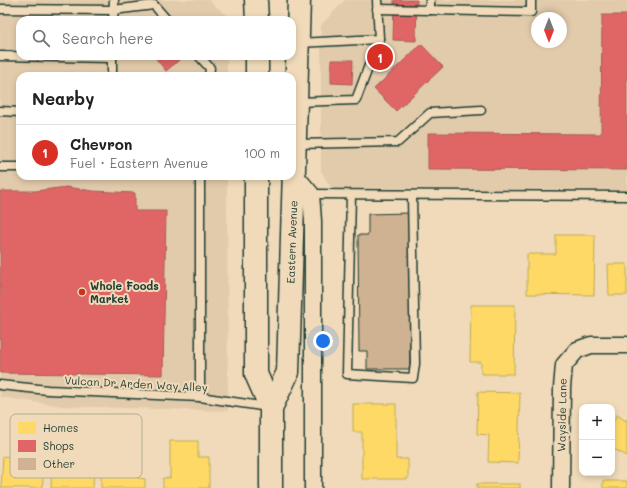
<!DOCTYPE html>
<html lang="en">
<head>
<meta charset="utf-8">
<style>
	body { margin:0; font-family:Mali,sans-serif; background:#f2f2f2; color:#222 }
	.controls { position:absolute; right:12px; bottom:12px; display:grid; overflow:hidden; border-radius:8px; box-shadow:0 2px 6px #0003 }
	.controls button { width:36px; height:36px; display:grid; place-items:center; padding:0; border:0; border-bottom:1px solid #e0e0e0; background:#fff; color:#222; font:20px sans-serif }
	.compass { position:absolute; left:531px; top:12px; width:36px; height:36px; border-radius:50%; background:#fff; box-shadow:0 2px 6px #0003; rotate:180deg }
	.you { position:absolute; left:323px; top:341px; width:14px; height:14px; margin:-10px; border:3px solid #fff; border-radius:50%; background:#1a73e8; box-shadow:0 0 0 6px #1a73e833 }
	.badge { display:grid; place-items:center; width:26px; height:26px; border-radius:50%; background:#d93025; color:#fff; font-size:13px; font-weight:700 }
	.pin { position:absolute; translate:-50% -50%; border:2px solid #fff; box-shadow:0 1px 4px #0006 }
	.list { margin:0; padding:0; list-style:none }
	h2 { display:flex; justify-content:space-between; align-items:center; height:52px; margin:0; padding:0 16px; font-size:17px }
	h2 small { font-size:13px; font-weight:400; color:#767676 }
	.list li { display:grid; grid-template-columns:26px 1fr auto; gap:12px; align-items:center; box-sizing:border-box; height:56px; padding:0 16px; border-top:1px solid #e0e0e0 }
	.list b { display:block; font-size:15px; white-space:nowrap }
	.list p { margin:0; font-size:13px; white-space:nowrap; color:#767676 }
	.list em { font-size:13px; font-style:normal; color:#767676 }
	.icon { flex:none; width:22px; height:22px; fill:none; stroke:currentColor; stroke-width:2; stroke-linecap:round; stroke-linejoin:round }
	.map { position:relative; flex:none; width:627px; height:488px; overflow:hidden }
	.search { position:absolute; background:#fff; box-shadow:0 2px 6px #0003; left:16px; top:16px; width:280px; height:44px; display:flex; align-items:center; gap:10px; box-sizing:border-box; padding:0 14px; border-radius:12px; color:#767676; font-size:15px }
	.panel { position:absolute; background:#fff; box-shadow:0 2px 6px #0003; left:16px; top:72px; width:280px; height:108px; border-radius:12px }
	.map>svg:first-child { display:block }
	.built { fill:#e2cbab; fill-rule:evenodd }
	.homes { fill:#ffd966; stroke:#bcaa57 }
	.shops { fill:#e06666; stroke:#a65a57 }
	.building { fill:#cfb291; stroke:#1f3d34 }
	.lines { fill:none; stroke-linecap:round; stroke-linejoin:round }
	.service-casing { stroke:#1f3d34; stroke-width:11 }
	.minor-casing { stroke:#1f3d34; stroke-width:19 }
	.secondary-casing { stroke:#1f3d34; stroke-width:25 }
	.service { stroke:#f0dab9; stroke-width:8 }
	.minor { stroke:#f0dab9; stroke-width:16 }
	.secondary { stroke:#f0dab9; stroke-width:22 }
	.poi-dot { fill:#c8321e; stroke:#f0dab9; stroke-width:1.5 }
	.labels { text-anchor:middle; stroke-width:4; stroke-linejoin:round; paint-order:stroke }
	.street-label { font-size:11px; fill:#1f3d34; stroke:#f0dab9 }
	.poi-label { font-size:11px; font-weight:bold; fill:#1f3d34; stroke:#f0dab9; text-anchor:start }
	.key { fill:#f0dab9; stroke:#b1ab91; stroke-width:1 }
	.key-label { font-size:11px; fill:#1f3d34 }
</style>
</head>
<body>
<div class="map">
<svg width="627" height="488" viewBox="0 0 627 488">
	<rect width="100%" height="100%" fill="#f0dab9"/>
	<filter id="ink" filterUnits="userSpaceOnUse"><feTurbulence type="fractalNoise" baseFrequency=".025" numOctaves="2"/><feDisplacementMap in="SourceGraphic" scale="8" xChannelSelector="R" yChannelSelector="G"/><feConvolveMatrix kernelMatrix="1 2 1 2 8 2 1 2 1" color-interpolation-filters="sRGB"/></filter>
	<g filter="url(#ink)">
		<!-- built -->
		<g class="built">
			<polygon points="0,0 209,0 227,16 227,20 20,20 20,56 227,56 227,76 20,76 20,176 227,176 228,411 62,406 0,397"/>
			<path d="M345,0H627V190L331,188L321,171V25ZM537,18H561V42H537Z"/>
		</g>
		<!-- homes -->
		<g class="homes">
			<polygon points="556,235 595,235 594,295 527,294 527,254 556,254"/>
			<polygon points="608,264 627,264 627,295 609,295"/>
			<polygon points="471,305 515,305 514,374 481,374 481,362 470,362"/>
			<polygon points="478,392 520,393 518,463 488,462 489,435 477,434"/>
			<polygon points="353,404 396,404 396,459 408,459 408,479 362,479 362,432 353,432"/>
			<polygon points="617,415 626,421 627,419 627,456 612,448 612,423"/>
			<polygon points="60,440 82,442 81,464 94,465 93,488 51,488 52,462 58,462"/>
			<polygon points="170,441 198,441 198,457 209,457 209,488 163,488 163,478 170,478"/>
			<polygon points="3,456 45,462 42,488 1,488"/>
			<polygon points="138,456 138,478 145,479 145,488 101,488 101,458"/>
			<rect x="603" y="481" width="24" height="7"/>
			<rect x="477" y="484" width="43" height="4"/>
		</g>
		<!-- shops -->
		<g class="shops">
			<polygon points="394,0 417,0 416,41 393,40"/>
			<polygon points="602,15 627,15 627,170 428,169 428,133 601,134"/>
			<polygon points="421,44 443,67 396,111 374,89"/>
			<polygon points="154,56 184,56 166,71"/>
			<polygon points="331,60 353,60 352,84 331,83"/>
			<polygon points="66,187 93,191 135,193 135,211 166,211 163,375 0,373 0,191 35,191"/>
		</g>
		<!-- building -->
		<polygon class="building" points="409,213 410,369 367,369 367,351 359,351 358,235 368,235 368,214"/>
		<g class="lines">
			<defs>
				<g id="service">
					<polyline points="430,0 430,10 531,12 531,0"/>
					<polyline points="0,9 113,10 154,5 167,20"/>
					<polyline points="377,9 430,10"/>
					<polyline points="113,20 114,0"/>
					<polyline points="298,43 379,39"/>
					<polyline points="0,56 112,58"/>
					<polyline points="199,56 210,68 209,76"/>
					<polyline points="112,76 112,56"/>
					<polyline points="297,102 356,100 379,39 377,0"/>
					<polyline points="0,111 20,112"/>
					<polyline points="295,144 398,142 430,113 481,110"/>
					<polyline points="0,167 20,167"/>
					<polyline points="200,176 200,397"/>
					<polyline points="311,194 627,196"/>
					<polyline points="351,195 347,374 413,378 415,364 412,196"/>
					<polyline points="0,385 48,390 200,397 268,407"/>
				</g>
				<g id="minor">
					<polyline points="295,175 311,194 313,221 313,488"/>
					<polyline points="561,488 562,388 564,365 577,350 591,345 627,345"/>
				</g>
				<g id="secondary">
					<polyline points="256,0 257,20"/>
					<polyline points="257,76 257,56"/>
					<polyline points="256,176 256,374 271,408 271,488"/>
					<polyline points="271,408 288,372 299,0"/>
				</g>
			</defs>
			<!-- service casing -->
			<use href="#service" class="service-casing"/>
			<!-- minor casing -->
			<use href="#minor" class="minor-casing"/>
			<!-- secondary casing -->
			<use href="#secondary" class="secondary-casing"/>
			<!-- service -->
			<use href="#service" class="service"/>
			<!-- minor -->
			<use href="#minor" class="minor"/>
			<!-- secondary -->
			<use href="#secondary" class="secondary"/>
		</g>
	</g>
	<!-- markers -->
	<circle class="poi-dot" cx="82" cy="292" r="4"/>
	<g class="labels">
		<!-- street labels -->
		<g class="street-label">
			<text transform="translate(292 242) rotate(-88)" y="4">Eastern Avenue</text>
			<text transform="translate(136 384) rotate(3)" y="4">Vulcan Dr Arden Way Alley</text>
			<text transform="translate(562 415) rotate(-89)" y="4">Wayside Lane</text>
		</g>
		<!-- poi labels -->
		<g class="poi-label">
			<text x="90" y="290">Whole Foods<tspan x="90" dy="13">Market</tspan></text>
		</g>
	</g>
	<!-- legend -->
	<rect x="10" y="414" width="132" height="64" rx="6" class="key"/>
	<rect x="18" y="422" width="18" height="12" fill="#ffd966"/>
	<rect x="18" y="440" width="18" height="12" fill="#e06666"/>
	<rect x="18" y="458" width="18" height="12" fill="#cfb291"/>
	<g class="key-label">
		<text x="43" y="432">Homes</text>
		<text x="43" y="450">Shops</text>
		<text x="43" y="468">Other</text>
	</g>
</svg>
<div class="controls">
<button>+</button>
<button>−</button>
</div>
<svg class="compass" viewBox="-18 -18 36 36"><path d="M0-13l5 13h-10z" fill="#e53935"/><path d="M0 13l5-13h-10z" fill="#767676"/></svg>
<div class="you"></div>
<div class="pin badge" style="left:380px;top:57px">1</div>
<div class="search"><svg class="icon" aria-label="search" viewBox="0 0 24 24"><circle cx="10" cy="10" r="6"/><path d="M15 15l6 6"/></svg>Search here</div>
<section class="panel">
<h2>Nearby<small></small></h2>
<ul class="list">
<li><span class="badge">1</span><div><b>Chevron</b><p>Fuel · Eastern Avenue</p></div><em>100 m</em></li>
</ul>
</section>
</div>
</body>
</html>
